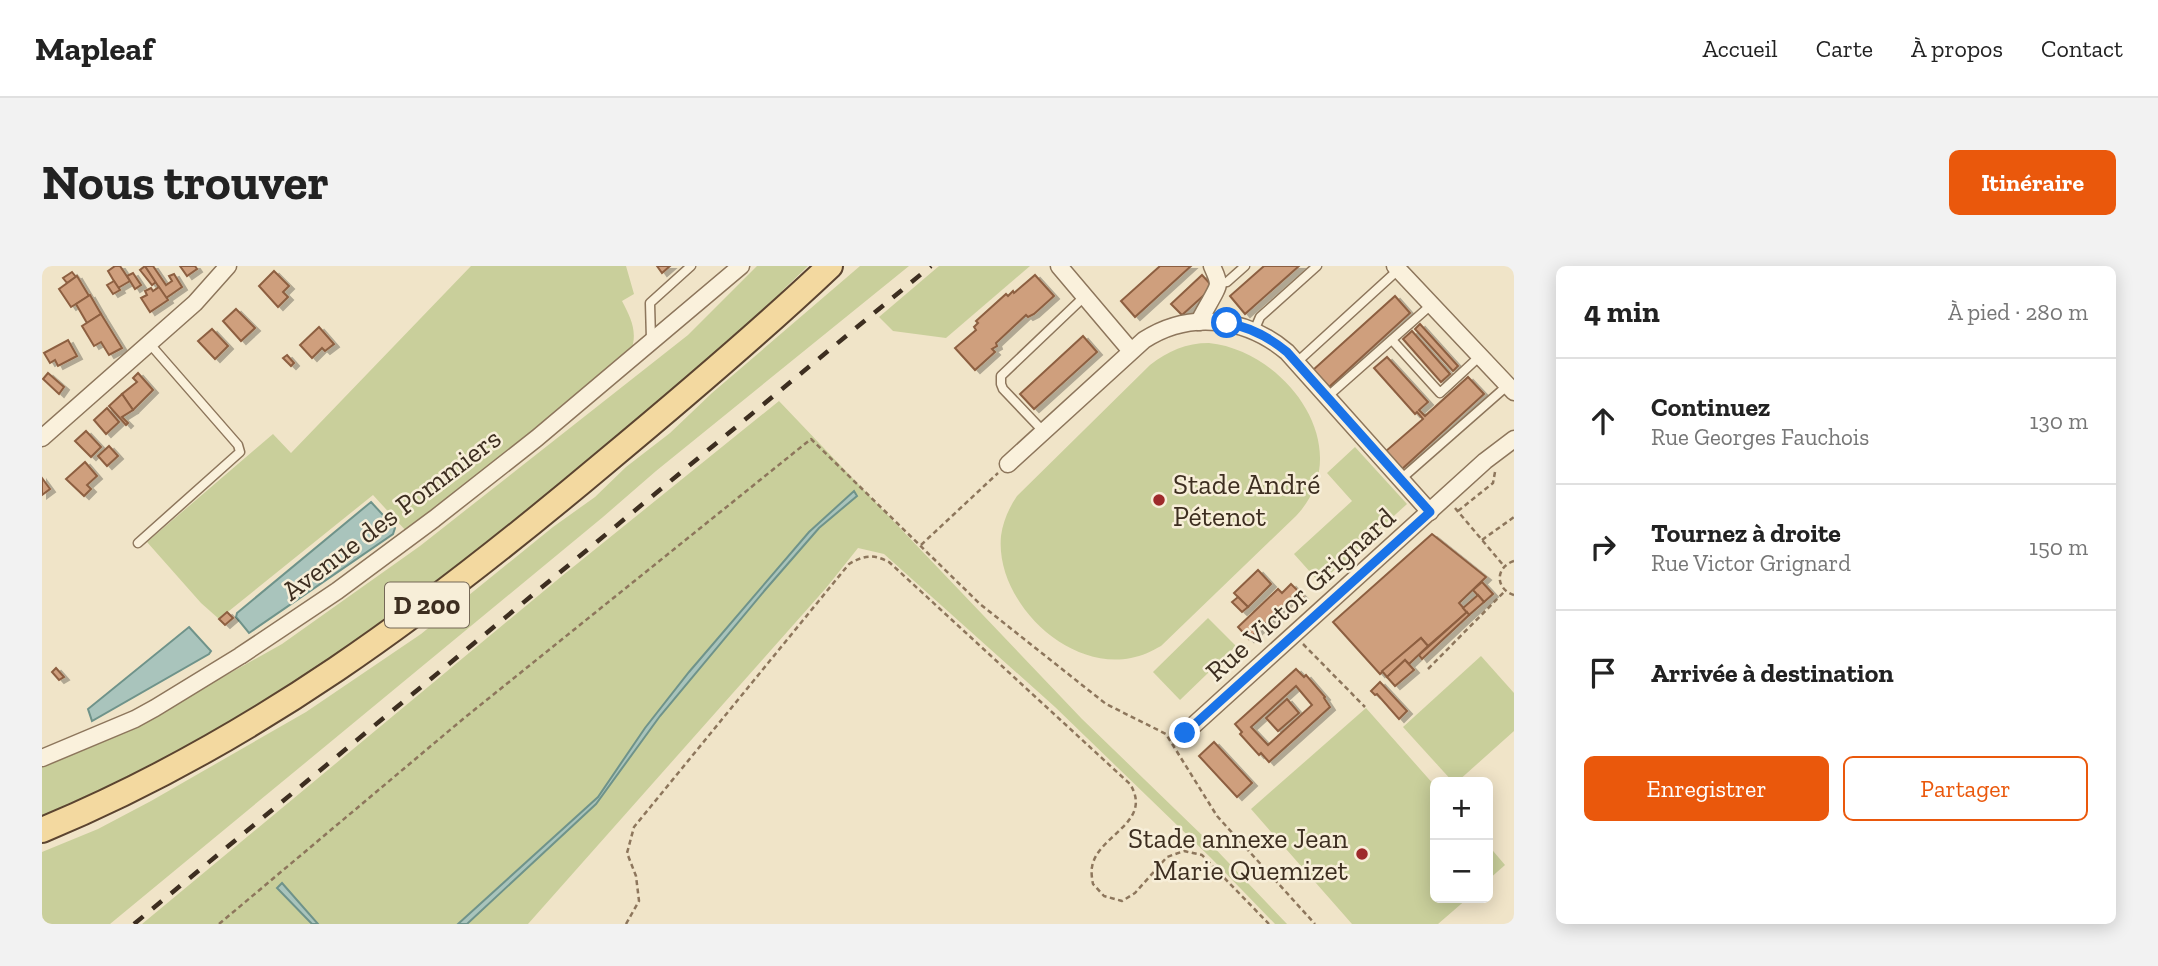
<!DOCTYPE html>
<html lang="fr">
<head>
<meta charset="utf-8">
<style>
	body { margin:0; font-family:"Zilla Slab",serif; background:#f2f2f2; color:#222 }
	.controls { position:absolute; right:21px; bottom:21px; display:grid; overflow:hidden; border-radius:10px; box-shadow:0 4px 18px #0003 }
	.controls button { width:63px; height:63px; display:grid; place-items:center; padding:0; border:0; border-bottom:2px solid #e0e0e0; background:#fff; color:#222; font:35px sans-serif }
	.stop { position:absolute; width:21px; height:21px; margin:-16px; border:5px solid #1a73e8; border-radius:50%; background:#fff }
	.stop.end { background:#1a73e8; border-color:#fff; box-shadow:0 2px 7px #0008 }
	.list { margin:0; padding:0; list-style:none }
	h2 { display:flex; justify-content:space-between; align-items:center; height:91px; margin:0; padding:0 28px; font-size:30px }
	h2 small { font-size:23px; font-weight:400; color:#767676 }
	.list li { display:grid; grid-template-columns:46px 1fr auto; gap:21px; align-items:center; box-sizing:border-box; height:126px; padding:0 28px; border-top:2px solid #e0e0e0 }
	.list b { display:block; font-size:26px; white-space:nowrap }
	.list p { margin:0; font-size:23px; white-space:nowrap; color:#767676 }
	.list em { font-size:23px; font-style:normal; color:#767676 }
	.actions { display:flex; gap:14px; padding:21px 28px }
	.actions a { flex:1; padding:16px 0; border:2px solid #ea580c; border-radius:10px; text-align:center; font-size:24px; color:#ea580c }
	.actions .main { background:#ea580c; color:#fff }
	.icon { flex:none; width:38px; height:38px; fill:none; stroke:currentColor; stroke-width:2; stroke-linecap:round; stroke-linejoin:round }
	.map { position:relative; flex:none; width:1472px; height:658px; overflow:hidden; border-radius:10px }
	header { display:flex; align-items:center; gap:42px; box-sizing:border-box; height:98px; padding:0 35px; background:#fff; border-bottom:2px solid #e0e0e0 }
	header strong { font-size:33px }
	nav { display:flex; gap:38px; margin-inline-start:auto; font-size:24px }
	.intro { display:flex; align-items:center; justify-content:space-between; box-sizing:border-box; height:168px; padding:0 42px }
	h1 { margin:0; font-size:49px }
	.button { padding:18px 32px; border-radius:10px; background:#ea580c; color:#fff; font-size:24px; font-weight:700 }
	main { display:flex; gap:42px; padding:0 42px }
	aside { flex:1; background:#fff; border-radius:10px; box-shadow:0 4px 18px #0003 }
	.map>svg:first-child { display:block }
	.green { fill:#c9cf9b }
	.water { fill:#a9c4bc; stroke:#6f938a; stroke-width:2 }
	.building { fill:#cf9f7d; stroke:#8d5f41; stroke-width:2; fill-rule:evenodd; filter:url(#shadow) }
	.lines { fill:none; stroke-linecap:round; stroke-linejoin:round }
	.lane-casing { stroke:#8d765c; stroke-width:11 }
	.street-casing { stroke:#8d765c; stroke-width:19 }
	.primary-casing { stroke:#5b4430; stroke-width:28 }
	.path { stroke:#8d765c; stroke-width:2.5; stroke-dasharray:5 3.5; stroke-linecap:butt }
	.lane { stroke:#faf1dc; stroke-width:8 }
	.street { stroke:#faf1dc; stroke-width:16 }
	.primary { stroke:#f3d9a0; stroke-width:24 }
	.rail { stroke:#3d2e20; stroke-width:4.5; stroke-dasharray:12 12; stroke-linecap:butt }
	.route { stroke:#1a73e8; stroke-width:9 }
	.poi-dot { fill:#9e2a2b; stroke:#f7eed8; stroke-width:2.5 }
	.labels { text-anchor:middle; stroke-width:5; stroke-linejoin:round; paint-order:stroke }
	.shield { fill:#f7eed8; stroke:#756857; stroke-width:2 }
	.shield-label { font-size:26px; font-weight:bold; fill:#3d2e20 }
	.poi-label { font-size:28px; fill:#3d2e20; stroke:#f7eed8; text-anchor:start }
	.street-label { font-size:28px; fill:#3d2e20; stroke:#f7eed8 }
</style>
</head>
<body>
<header>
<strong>Mapleaf</strong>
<nav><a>Accueil</a><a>Carte</a><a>À propos</a><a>Contact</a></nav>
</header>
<div class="intro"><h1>Nous trouver</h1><a class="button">Itinéraire</a></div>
<main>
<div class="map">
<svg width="1472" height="658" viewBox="0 0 1472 658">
	<defs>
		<filter id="shadow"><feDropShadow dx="5" dy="3" stdDeviation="0" flood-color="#0004"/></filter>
	</defs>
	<rect width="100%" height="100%" fill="#f0e4c8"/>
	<!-- green -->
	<g class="green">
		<path d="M429,0H584L592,28L580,35C589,52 596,66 589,85L365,266L331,229L177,353L159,337L105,276L231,168L249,187Z"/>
		<polygon points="715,0 766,0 741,24 732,39 397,322 278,406 138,489 0,556 0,499 88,463 240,378 378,280 646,69"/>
		<polygon points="818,0 867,0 614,205 561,251 68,658 0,658 0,586 56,563 109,535 264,446 379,368 511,261 553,231 584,201 628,167 670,127"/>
		<polygon points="897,0 988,0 904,72 851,65 837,51"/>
		<path d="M1167,77C1245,85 1317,184 1254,250L1119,380C1110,385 1100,390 1089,392C1024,405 953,334 959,270C961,255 967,242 975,230L1108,99C1126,85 1144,77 1167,77Z"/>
		<polygon points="737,135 1040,453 1164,573 1245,658 1233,658 1168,591 1013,441 842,288 816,282 784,322 486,658 100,658 520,310"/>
		<polygon points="1313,181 1365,238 1278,317 1252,288 1310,235 1285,207"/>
		<polygon points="1166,352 1194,380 1138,434 1111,406"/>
		<polygon points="1439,390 1472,427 1472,465 1415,516 1411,516 1361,461"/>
		<polygon points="1324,442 1393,520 1393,632 1426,632 1396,658 1310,658 1209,543"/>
		<polygon points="1446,579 1463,599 1446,614"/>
	</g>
	<!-- water -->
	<g class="water">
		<polygon points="812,225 815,230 777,262 723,324 618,450 554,538 425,658 416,658 556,531 603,462 647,406 767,266"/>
		<polygon points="329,236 353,262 351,268 207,367 194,351 195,347"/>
		<polygon points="147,361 169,385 167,388 50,455 46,443"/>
		<polygon points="240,617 276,658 270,658 235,622"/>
	</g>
	<!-- building -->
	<g class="building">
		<polygon points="73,0 78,0 88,15 76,22 66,5"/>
		<polygon points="103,0 114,16 110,19 98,4"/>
		<polygon points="103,0 111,0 124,19 130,15 127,10 132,8 140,21 124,32"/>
		<polygon points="138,0 153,0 155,3 145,10"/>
		<polygon points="615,0 628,0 620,7"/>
		<polygon points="1118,0 1149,0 1093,51 1079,35"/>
		<polygon points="1222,0 1257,0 1203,48 1188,30"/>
		<polygon points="232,5 247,20 241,26 246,31 236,41 217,20"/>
		<polygon points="30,6 34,11 25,17 21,12"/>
		<polygon points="91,7 99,19 93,23 85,10"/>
		<polygon points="993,9 1012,30 992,48 986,51 984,49 954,77 955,80 950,83 953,86 933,104 913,82 934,64 932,61 936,57 934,55 964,28 966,30 971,25 972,27"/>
		<polygon points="1160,9 1171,21 1140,49 1129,38"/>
		<polygon points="35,10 47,30 29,41 17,23"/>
		<polygon points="72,15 78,24 71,28 65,19"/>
		<polygon points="117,21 126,34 108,46 99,32 105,29 103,25 109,22 111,25"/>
		<polygon points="48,29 59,48 45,57 34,38"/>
		<polygon points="1353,30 1368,47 1287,121 1271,104"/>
		<polygon points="194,43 213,62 199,75 181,55"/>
		<polygon points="59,48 80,82 67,89 59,76 52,80 40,60"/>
		<polygon points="1378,58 1416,100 1411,105 1373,63"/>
		<polygon points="277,61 292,78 283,85 280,82 270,92 258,79"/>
		<polygon points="170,63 186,80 173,93 156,75"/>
		<polygon points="1370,65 1408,108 1399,116 1361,73"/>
		<polygon points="1041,70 1055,86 992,143 978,128"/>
		<polygon points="26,74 35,90 16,100 13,94 8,97 2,87"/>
		<polygon points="245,89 252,97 249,100 241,92"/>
		<polygon points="1345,91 1386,136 1377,144 1383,150 1426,111 1442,128 1360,203 1344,185 1381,153 1375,146 1373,148 1332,102"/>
		<polygon points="6,107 22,121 17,128 1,113"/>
		<polygon points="96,107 111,124 91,144 80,128 95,116 91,112"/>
		<polygon points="80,128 91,144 80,151 86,157 84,159 67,140"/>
		<polygon points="65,142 77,156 64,168 52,154"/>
		<polygon points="44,165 59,181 49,191 33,175"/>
		<polygon points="67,180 76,190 65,200 56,190"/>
		<polygon points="43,196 55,210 45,219 49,223 42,230 24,213"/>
		<polygon points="0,212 8,223 0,229"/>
		<polygon points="1390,268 1444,311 1417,337 1425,346 1386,380 1379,372 1338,408 1291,356"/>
		<polygon points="1216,304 1229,318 1206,341 1192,327"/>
		<polygon points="1440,316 1451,328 1442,336 1431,324"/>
		<polygon points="1249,318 1261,330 1254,337 1250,332 1207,373 1196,361 1236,323 1240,327"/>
		<polygon points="1436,329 1442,336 1427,349 1421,342"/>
		<polygon points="1196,331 1206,341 1200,346 1190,336"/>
		<polygon points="185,346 191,352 183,359 177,353"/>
		<polygon points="1425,346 1427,349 1380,393 1377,389"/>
		<polygon points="1379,372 1386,380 1367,398 1363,394 1345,411 1340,405"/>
		<polygon points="1363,394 1372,404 1353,420 1345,411"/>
		<polygon points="14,402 22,411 17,414 10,406"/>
		<path d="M1254,403L1262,411L1264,409L1283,431L1282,432L1288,441L1227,496L1219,487L1217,489L1198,468L1200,466L1193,458ZM1254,420L1270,439L1226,479L1209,461Z"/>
		<polygon points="1338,416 1365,445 1357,453 1335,428 1333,429 1329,425"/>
		<polygon points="1245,433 1257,447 1236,465 1224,452"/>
		<polygon points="1172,476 1210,517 1195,531 1157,490"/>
	</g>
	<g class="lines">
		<defs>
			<g id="lane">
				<polyline points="1176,17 1185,16 1203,0"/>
				<polyline points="1212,65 1218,51 1275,0"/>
				<polyline points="609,74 608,37 649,0"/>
				<polyline points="1350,74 1398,127 1438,90"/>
				<polyline points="1254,97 1356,4"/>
				<polyline points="1285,131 1389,39"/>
				<polyline points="1001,165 961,123 959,118 959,110 1043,30"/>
				<polyline points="1359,213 1466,119"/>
				<polyline points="96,277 198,186 196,179 107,77"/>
			</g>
			<g id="street">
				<polyline points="1017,0 1089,85"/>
				<polyline points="1353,0 1472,126"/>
				<path d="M1157,56C1160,48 1177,22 1176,18C1176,12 1172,5 1170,0"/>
				<polyline points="0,172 153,37 186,0"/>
				<path d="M966,198L1102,74C1148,44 1205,52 1245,86L1388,246"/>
				<polyline points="1143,467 1443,195 1472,173"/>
				<polyline points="0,492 93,453 113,442 198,390 295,325 392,253 495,172 699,0"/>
			</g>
			<path id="primary" d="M0,564C212,476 386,345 561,198C638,134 715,69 788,0"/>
		</defs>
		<!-- lane casing -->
		<use href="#lane" class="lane-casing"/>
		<!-- street casing -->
		<use href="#street" class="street-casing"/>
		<!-- primary casing -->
		<use href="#primary" class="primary-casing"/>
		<!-- path -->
		<g class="path">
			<polyline points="1413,242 1462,300"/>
			<polyline points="1416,245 1451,217 1453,206"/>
			<polyline points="1440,274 1472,251"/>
			<polyline points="879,279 956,207"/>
			<path d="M1472,295C1453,301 1453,323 1472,329"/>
			<polyline points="1261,378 1323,441"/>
			<polyline points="1386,403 1463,325"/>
			<polyline points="177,658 421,453 769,173 938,338 1064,438 1124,468 1175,550 1273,658"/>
			<path d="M584,658L597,635L594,610L585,587L592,561L807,298C822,289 832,288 847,296L1088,518C1112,557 1055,569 1050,601C1049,606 1050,613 1051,618L1062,630L1080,635L1093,627L1125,591L1142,585L1160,589L1227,658"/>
		</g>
		<!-- lane -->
		<use href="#lane" class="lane"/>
		<!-- street -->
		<use href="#street" class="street"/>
		<!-- primary -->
		<use href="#primary" class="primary"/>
		<!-- rail -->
		<polyline class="rail" points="92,658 889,0"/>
	</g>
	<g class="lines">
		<!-- route -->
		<path class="route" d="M1143,467L1388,246L1245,86C1227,71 1208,61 1185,57"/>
	</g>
	<!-- markers -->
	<g class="poi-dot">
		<circle cx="1117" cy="234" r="7"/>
		<circle cx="1320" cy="588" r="7"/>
	</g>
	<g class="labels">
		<!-- shield labels -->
		<rect class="shield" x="343" y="316.5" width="84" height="45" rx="5"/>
		<g class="shield-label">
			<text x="385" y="348">D 200</text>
		</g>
		<!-- poi labels -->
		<g class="poi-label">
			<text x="1131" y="228">Stade André<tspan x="1131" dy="32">Pétenot</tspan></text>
			<text x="1306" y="582" text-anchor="end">Stade annexe Jean<tspan x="1306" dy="32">Marie Quemizet</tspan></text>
		</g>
		<!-- street labels -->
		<g class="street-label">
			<text transform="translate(349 248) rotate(-37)" y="10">Avenue des Pommiers</text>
			<text transform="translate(1258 328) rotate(-42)" y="10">Rue Victor Grignard</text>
		</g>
	</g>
</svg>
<div class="controls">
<button>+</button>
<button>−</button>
</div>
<div class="stop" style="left:1185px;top:57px"></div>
<div class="stop end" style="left:1143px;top:467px"></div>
</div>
<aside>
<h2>4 min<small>À pied · 280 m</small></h2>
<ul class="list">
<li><svg class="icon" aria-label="ahead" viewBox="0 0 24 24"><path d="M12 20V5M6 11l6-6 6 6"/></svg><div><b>Continuez</b><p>Rue Georges Fauchois</p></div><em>130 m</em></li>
<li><svg class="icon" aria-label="right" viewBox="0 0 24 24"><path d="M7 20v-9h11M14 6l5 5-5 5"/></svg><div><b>Tournez à droite</b><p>Rue Victor Grignard</p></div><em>150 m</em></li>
<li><svg class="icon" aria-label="arrive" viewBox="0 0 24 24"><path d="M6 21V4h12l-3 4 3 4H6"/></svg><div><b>Arrivée à destination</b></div></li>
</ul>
<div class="actions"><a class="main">Enregistrer</a><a>Partager</a></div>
</aside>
</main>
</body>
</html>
